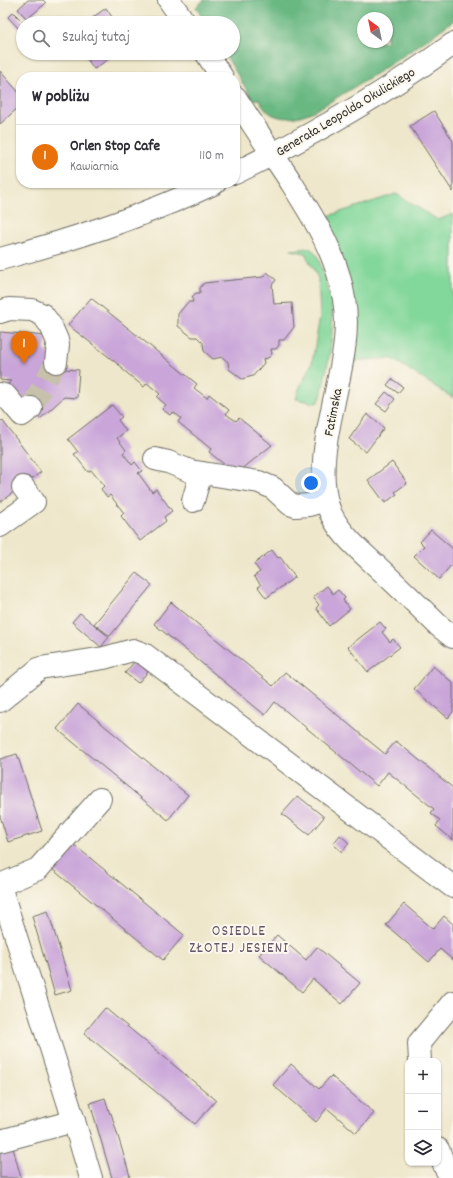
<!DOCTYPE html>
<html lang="pl">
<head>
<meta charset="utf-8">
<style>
	body { margin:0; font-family:Dekko,sans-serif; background:#f2f2f3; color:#2b2b33 }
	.controls { position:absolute; right:12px; bottom:12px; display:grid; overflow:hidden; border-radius:8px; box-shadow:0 1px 3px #0004 }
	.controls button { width:36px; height:36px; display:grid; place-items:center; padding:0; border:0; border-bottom:1px solid #e1e1e2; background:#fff; color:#2b2b33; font:20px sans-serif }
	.compass { position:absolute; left:357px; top:12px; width:36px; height:36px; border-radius:50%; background:#fff; box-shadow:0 1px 3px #0004; rotate:327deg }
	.you { position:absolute; left:311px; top:483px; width:14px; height:14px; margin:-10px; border:3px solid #fff; border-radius:50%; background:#1a73e8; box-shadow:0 0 0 6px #1a73e833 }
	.badge { display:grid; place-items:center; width:26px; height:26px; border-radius:50%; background:#111827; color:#fff; font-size:13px; font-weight:700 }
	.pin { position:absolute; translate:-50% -33px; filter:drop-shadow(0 1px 2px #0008) }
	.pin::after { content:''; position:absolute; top:21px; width:14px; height:12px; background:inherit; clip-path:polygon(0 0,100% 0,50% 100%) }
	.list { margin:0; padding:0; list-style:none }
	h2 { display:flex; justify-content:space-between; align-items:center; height:52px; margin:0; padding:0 16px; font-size:17px }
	h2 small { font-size:13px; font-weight:400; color:#7c7c81 }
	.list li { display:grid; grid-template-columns:26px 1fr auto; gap:12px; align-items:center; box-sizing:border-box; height:64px; padding:0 16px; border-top:1px solid #e1e1e2 }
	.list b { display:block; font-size:15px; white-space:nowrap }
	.list p { margin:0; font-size:13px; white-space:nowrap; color:#7c7c81 }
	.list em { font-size:13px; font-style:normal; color:#7c7c81 }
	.icon { flex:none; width:22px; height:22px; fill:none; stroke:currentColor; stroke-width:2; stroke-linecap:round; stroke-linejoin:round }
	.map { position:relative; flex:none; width:453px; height:1178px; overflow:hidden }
	.search { position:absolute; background:#fff; box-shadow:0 1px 3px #0004; left:16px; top:16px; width:224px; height:44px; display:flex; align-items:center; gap:10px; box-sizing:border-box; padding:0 14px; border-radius:22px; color:#7c7c81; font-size:15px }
	.panel { position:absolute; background:#fff; box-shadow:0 1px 3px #0004; left:16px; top:72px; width:224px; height:116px; border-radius:16px }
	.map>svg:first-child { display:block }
	.green { fill:#82d79a; stroke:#568162 }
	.forest { fill:#69b882; stroke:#4a7256; fill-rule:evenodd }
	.building { fill:#c9a5d9 }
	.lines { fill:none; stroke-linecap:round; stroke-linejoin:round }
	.minor-tunnel { stroke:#c7c1ab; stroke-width:22; stroke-dasharray:22 11; stroke-linecap:butt }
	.minor-casing { stroke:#6f6d63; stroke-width:24 }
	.major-casing { stroke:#6f6d63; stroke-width:24 }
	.minor { stroke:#fff; stroke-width:22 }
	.major { stroke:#fff; stroke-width:22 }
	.labels { text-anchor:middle; stroke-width:4; stroke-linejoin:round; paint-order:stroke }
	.street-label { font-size:14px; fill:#2b2b2b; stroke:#fbf7ec }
	.neighbourhood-label { font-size:15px; letter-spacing:1px; fill:#625668; stroke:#fbf7ec }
</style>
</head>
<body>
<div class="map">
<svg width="453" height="1178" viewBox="0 0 453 1178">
	<rect width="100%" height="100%" fill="#fbf7ec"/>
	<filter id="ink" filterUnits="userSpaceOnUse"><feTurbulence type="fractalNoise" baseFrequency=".025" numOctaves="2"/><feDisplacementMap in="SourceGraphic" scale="8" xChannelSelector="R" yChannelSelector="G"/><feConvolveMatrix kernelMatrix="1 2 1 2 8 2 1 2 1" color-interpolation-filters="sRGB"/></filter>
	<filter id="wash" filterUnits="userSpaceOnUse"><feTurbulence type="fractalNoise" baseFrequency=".012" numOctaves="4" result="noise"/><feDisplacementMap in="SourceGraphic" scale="16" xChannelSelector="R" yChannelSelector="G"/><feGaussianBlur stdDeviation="0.9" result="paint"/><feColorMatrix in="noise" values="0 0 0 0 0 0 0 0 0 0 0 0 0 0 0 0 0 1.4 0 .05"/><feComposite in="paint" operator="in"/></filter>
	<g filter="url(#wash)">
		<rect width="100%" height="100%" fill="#eee7cb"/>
		<!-- green -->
		<g class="green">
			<polygon points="396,194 438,220 453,214 453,398 391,358 352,361 322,218"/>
			<path d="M308,248C318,251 319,261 322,270C329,289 334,310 332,330C331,353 325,375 321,397L318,402L315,403L296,399L299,389L312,363L320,316L318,278L305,253L291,250Z"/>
		</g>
		<!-- forest -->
		<path class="forest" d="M204,0H286L289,2L290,0H453V21C420,45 386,68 351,89C337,97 323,107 309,113C299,117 286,120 276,116C268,114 263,106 259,99L253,100L224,53H233V23H205L196,7ZM363,18H387V42H363Z"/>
		<g id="blocks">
			<!-- building -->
			<g class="building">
				<polygon points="28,0 43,0 46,3 27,19 18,9"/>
				<polygon points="106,8 116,23 84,23 88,21"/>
				<polygon points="13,12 24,23 19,29 8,17"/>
				<polygon points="83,53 117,53 94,69"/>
				<polygon points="0,71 21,95 21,105 0,124"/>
				<polygon points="434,111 453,141 453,192 410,126"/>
				<polygon points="267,272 276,280 272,285 274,304 292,303 294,327 284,340 279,340 279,345 276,349 271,349 272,354 268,358 263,359 264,363 253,376 242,379 229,369 228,362 222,357 213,359 204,351 203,343 197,337 192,337 178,326 178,314 188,302 193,302 192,297 196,293 200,293 200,288 204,283 263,277"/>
				<polygon points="91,298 197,384 194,388 207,398 209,394 229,410 226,414 230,417 236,421 239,418 272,445 236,474 209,452 211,449 178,422 181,418 173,412 170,415 162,409 166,405 157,397 160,394 147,383 144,387 122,369 123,368 68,325"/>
				<polygon points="0,332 47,336 45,350 64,371 64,369 79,370 77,398 64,397 40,419 20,395 18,397 7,385 11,381 0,380"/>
				<polygon points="392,379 403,387 398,393 387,385"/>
				<polygon points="386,392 395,399 386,411 376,404"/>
				<polygon points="112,405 122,417 118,420 126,431 117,438 126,450 123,453 132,465 135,462 142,471 138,473 152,492 156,489 172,511 164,517 166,521 140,541 121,516 124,513 110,495 107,497 101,489 104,486 91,470 88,472 74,454 78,452 68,439"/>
				<polygon points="367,414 384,428 366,452 349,439"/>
				<polygon points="2,420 41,472 0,502 0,422"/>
				<polygon points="392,462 407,483 395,492 397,494 385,503 368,480"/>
				<polygon points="431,530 453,549 453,563 439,579 414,556 424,546 420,542"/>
				<polygon points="272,550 278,558 280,557 295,577 266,598 258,587 261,585 254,576 260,572 254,564"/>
				<polygon points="136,573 152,585 110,636 94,624"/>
				<polygon points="327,586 333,594 338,590 345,598 343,600 350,609 329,626 316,608 319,605 313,597"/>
				<polygon points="171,602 273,686 285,672 385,754 396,741 453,788 453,840 436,826 440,820 431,813 434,809 388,772 377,786 275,702 265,715 154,624"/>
				<polygon points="80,613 109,637 101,647 72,622"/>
				<polygon points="380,622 386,629 382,632 390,642 393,639 400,647 368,672 348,647"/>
				<polygon points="135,661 148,672 138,683 125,673"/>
				<polygon points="433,666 453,683 453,712 448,718 414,689"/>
				<polygon points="78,704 188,795 168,820 57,729"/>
				<polygon points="17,754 42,831 8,842 0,816 0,759"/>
				<polygon points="298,796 324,817 309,835 282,814"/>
				<polygon points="340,835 349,843 342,852 333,844"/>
				<polygon points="73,844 184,935 163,960 52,869"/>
				<polygon points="404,904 433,929 444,916 453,924 453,960 440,949 429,962 386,925"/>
				<polygon points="48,911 72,990 55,995 32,916"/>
				<polygon points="277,935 306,960 317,947 360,983 342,1004 313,979 302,992 259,955"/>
				<polygon points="105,1008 216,1100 195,1124 84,1033"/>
				<polygon points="291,1064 319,1089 331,1076 374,1113 356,1133 327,1108 316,1122 273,1085"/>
				<polygon points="105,1098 110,1114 111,1113 130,1176 123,1178 112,1178 90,1103"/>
				<polygon points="13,1148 21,1178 0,1178 0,1152"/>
			</g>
		</g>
	</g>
	<g filter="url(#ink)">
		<use href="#blocks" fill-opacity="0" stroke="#6f6d63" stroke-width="1"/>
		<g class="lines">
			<!-- minor-tunnel -->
			<polyline class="minor-tunnel" points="31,408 56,362"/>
			<defs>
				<g id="minor">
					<polyline points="169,0 185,23"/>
					<polyline points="206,53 222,77"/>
					<path d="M235,97C253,125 271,152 289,179C313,217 337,253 344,299C350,334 341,367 334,401C327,434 318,472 328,506C335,531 363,553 382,571C401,589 420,607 439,626L453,637"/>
					<polyline points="0,312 9,309 32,310 43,315 51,326 57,340 58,345 56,362"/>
					<polyline points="0,394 6,396 22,415 31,408"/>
					<polyline points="155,459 168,462 190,471 259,482 273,488 290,504 296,506 309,505 326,500"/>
					<polyline points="193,501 201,473"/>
					<polyline points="0,526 34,502 23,487"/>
					<polyline points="0,701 40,668 104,658 133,650 144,654 453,887"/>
					<polyline points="0,885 38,869 100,799"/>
					<polyline points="0,886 74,1121 91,1178"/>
					<polyline points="420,1061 419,1043 453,1002"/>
					<polyline points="0,1141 74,1121"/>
					<polyline points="438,1149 445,1167 451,1178"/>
				</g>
				<g id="major">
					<path d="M235,173C311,136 384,94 453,44"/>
					<path d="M0,259C73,240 146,215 215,183"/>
				</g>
			</defs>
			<!-- minor casing -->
			<use href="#minor" class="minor-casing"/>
			<!-- major casing -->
			<use href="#major" class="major-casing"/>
			<!-- minor -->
			<use href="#minor" class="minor"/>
			<!-- major -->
			<use href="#major" class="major"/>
		</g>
	</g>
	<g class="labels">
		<!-- street labels -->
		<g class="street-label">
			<text transform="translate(345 111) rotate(-31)" y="5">Generała Leopolda Okulickiego</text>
			<text transform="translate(332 412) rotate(-79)" y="5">Fatimska</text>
		</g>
		<!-- neighbourhood labels -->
		<g class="neighbourhood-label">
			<text x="239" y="935">OSIEDLE<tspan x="239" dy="17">ZŁOTEJ JESIENI</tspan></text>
		</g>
	</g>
</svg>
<div class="controls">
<button>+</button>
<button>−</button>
<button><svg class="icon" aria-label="layers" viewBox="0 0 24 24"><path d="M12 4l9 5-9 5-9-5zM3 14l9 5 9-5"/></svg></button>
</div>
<svg class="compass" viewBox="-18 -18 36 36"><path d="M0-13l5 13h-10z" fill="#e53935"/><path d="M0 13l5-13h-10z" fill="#7c7c81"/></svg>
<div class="you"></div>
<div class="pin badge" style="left:24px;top:364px;background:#e8710a">1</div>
<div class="search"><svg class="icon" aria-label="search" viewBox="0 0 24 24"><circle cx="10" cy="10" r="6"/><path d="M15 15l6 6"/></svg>Szukaj tutaj</div>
<section class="panel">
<h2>W pobliżu<small></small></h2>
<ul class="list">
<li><span class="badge" style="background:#e8710a">1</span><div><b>Orlen Stop Cafe</b><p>Kawiarnia</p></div><em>110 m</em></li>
</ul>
</section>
</div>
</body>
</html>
